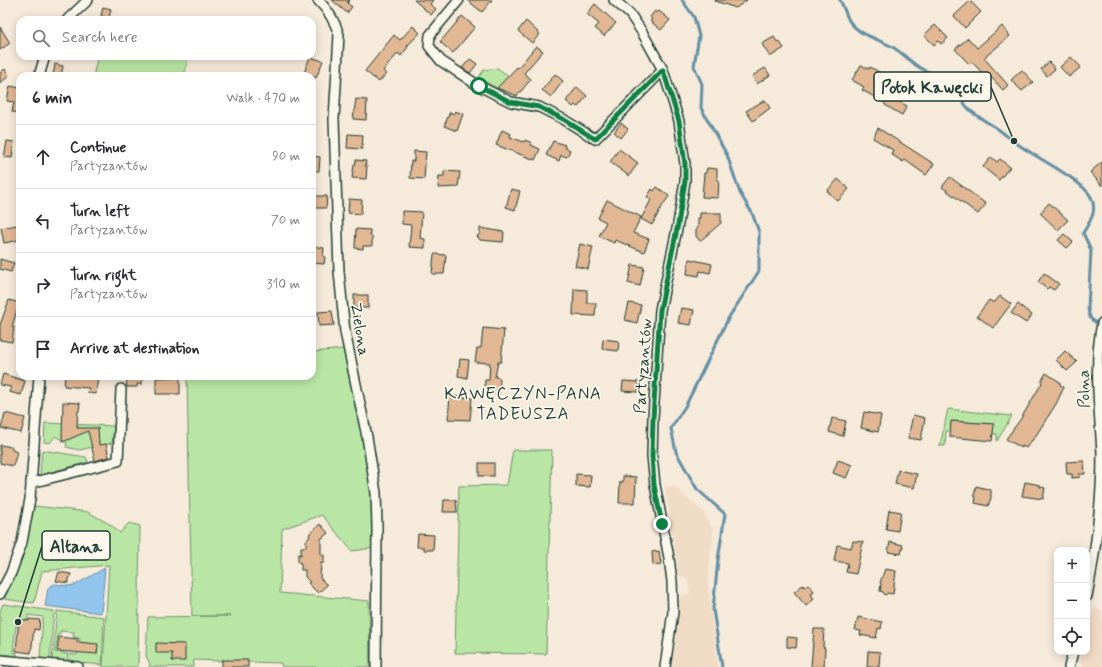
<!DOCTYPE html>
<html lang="en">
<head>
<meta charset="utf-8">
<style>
	body { margin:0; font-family:Mynerve,sans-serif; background:#f2f2f3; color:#2b2b33 }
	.controls { position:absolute; right:12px; bottom:12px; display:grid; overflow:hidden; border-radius:8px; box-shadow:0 2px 10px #0003 }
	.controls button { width:36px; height:36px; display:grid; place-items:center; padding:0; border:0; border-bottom:1px solid #e1e1e2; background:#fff; color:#2b2b33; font:20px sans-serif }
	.stop { position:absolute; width:12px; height:12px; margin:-9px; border:3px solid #0b8043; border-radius:50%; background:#fff }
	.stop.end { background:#0b8043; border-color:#fff; box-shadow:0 1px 4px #0008 }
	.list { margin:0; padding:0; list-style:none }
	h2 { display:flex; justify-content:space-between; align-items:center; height:52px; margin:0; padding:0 16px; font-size:17px }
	h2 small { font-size:13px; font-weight:400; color:#7c7c81 }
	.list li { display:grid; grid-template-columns:26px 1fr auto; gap:12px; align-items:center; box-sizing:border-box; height:64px; padding:0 16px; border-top:1px solid #e1e1e2 }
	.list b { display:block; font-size:15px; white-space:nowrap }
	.list p { margin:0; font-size:13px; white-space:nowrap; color:#7c7c81 }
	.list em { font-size:13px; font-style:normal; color:#7c7c81 }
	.icon { flex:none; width:22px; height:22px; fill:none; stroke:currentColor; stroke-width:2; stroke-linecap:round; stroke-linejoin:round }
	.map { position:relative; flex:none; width:1102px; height:667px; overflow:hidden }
	.search { position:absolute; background:#fff; box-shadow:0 2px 10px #0003; left:16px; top:16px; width:300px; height:44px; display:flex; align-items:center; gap:10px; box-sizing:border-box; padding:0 14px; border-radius:12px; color:#7c7c81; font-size:15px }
	.panel { position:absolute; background:#fff; box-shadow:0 2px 10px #0003; left:16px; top:72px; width:300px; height:308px; border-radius:12px }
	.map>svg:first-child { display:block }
	.built { fill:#f0dbc5 }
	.green { fill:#b9e6a4; stroke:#6c926c }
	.water { fill:#92c5ee; stroke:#648fa4 }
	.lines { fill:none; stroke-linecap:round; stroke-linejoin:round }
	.stream { stroke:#648fa4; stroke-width:3 }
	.building { fill:#e2b793; stroke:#1f3d34 }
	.minor-casing { stroke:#1f3d34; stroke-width:12 }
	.minor { stroke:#fbf7ec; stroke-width:9 }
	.route { stroke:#0b8043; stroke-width:5 }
	.labels { text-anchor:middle; stroke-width:3.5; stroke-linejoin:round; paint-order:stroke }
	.street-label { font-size:16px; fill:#1f3d34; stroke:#fbf7ec }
	.neighbourhood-label { font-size:17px; letter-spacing:1px; fill:#1f3d34; stroke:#fbf7ec }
	.leader { fill:none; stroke:#1f3d34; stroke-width:1.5 }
	.callout-dot { fill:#1f3d34; stroke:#fbf7ec; stroke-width:1.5 }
	.callout { fill:#fbf7ec; stroke:#1f3d34; stroke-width:1.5 }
	.callout-label { font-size:17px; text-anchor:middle; font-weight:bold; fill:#1f3d34 }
</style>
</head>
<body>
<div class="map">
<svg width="1102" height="667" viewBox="0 0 1102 667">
	<rect width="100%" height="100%" fill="#f6eada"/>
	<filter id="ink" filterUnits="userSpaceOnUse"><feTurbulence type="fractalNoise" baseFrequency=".025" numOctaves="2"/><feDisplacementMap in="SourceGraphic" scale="8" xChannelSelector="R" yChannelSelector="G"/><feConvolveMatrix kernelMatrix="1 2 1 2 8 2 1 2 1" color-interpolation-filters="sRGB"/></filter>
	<g filter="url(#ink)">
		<!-- built -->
		<g class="built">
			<polygon points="665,486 675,487 704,513 713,530 708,585 718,667 672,667 680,597 690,593 687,578 679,576"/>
			<polygon points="1094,608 1102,611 1102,667 1084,667 1080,663 1083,652 1087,652 1087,636"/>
		</g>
		<!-- green -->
		<g class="green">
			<polygon points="98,56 187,56 188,59 184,76 93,76"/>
			<polygon points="497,68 509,76 497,88 478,78 484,70"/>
			<polygon points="312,346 313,352 343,349 361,427 373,488 373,548 352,551 322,515 282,529 280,593 369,601 370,667 282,667 281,663 194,660 193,667 149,667 150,664 146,656 148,617 230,616 192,616 187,376 312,376"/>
			<polygon points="948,409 1012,416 997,441 997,434 993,434 993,424 952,421 951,431 946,431 945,446 940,446"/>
			<polygon points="45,423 114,426 112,443 79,450 66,447 67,443 55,436 50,443 44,442"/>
			<polygon points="42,450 86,457 88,462 40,475"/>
			<polygon points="513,450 552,450 546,654 455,653 459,486 507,485"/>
			<polygon points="34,506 88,512 111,525 120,533 129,523 140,526 138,667 103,667 109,565 42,571 34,603 4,599 17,568"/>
			<polygon points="3,604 54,611 50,659 40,658 43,617 28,615 27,626 16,626 13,652 17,653 17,656 0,654 0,611"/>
			<polygon points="57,611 104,617 102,665 69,662 70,654 77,655 80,638 73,637 74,632 60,631 60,634 58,634 55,652 68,654 67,661 52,660"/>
		</g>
		<!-- water -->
		<polygon class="water" points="105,568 101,613 45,606 48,588 54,584 68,586 75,585"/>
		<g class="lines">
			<!-- stream -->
			<g class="stream">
				<polyline points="682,0 694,17 699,36 694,66 702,84 701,108 727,155 740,193 752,213 759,232 759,271 729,317 686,405 671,428 676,452 697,489 725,514 718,560 713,609 722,667"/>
				<path d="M840,0C844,7 846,16 850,22C862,38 883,39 897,50C906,56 913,65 924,70C933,74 943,77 951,83C959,90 961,101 968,108C976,117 988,122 998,129C1006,135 1014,142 1022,147C1039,159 1082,180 1091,197C1098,211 1090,221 1083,233L1091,250L1088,308C1089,318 1091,321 1100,324"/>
			</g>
		</g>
		<!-- building -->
		<g class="building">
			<polygon points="332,0 350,0 347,3 352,7 347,13"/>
			<polygon points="414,0 433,0 430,4 436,9 431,15"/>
			<polygon points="467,0 492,0 482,12"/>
			<polygon points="715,0 747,0 736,8 715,1"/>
			<polygon points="970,1 981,12 965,28 954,16"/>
			<polygon points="595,4 616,23 604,36 595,28 599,24 587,14"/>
			<polygon points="103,7 111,9 109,18 101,16"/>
			<polygon points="655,11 657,13 659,11 670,20 661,30 650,21 652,19 650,17"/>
			<polygon points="462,16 475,27 453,53 440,42"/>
			<polygon points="526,21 540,34 532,43 518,31"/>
			<polygon points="935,25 948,38 941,44 938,41 934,45 924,35"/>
			<polygon points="413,26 420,33 407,46 408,47 401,56 398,53 383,71 386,74 379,82 365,71 394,35 400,40"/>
			<polygon points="1002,26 1010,36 984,58 1008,85 1003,90 989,75 986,77 972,62 969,64 955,49 968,38 977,48"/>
			<polygon points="0,27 10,43 0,50"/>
			<polygon points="774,37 777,42 779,41 784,48 770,57 762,44"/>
			<polygon points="536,46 543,51 524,73 531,79 517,96 497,88 517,67 518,68"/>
			<polygon points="310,57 323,61 316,78 304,73"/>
			<polygon points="1071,57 1081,67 1069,77 1060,67"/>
			<polygon points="470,59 477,64 470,73 462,68"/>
			<polygon points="1049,62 1055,69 1047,76 1041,69"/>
			<polygon points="55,64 63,66 61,76 53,76"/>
			<polygon points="861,65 869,69 870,67 886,76 878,90 907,106 902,115 885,105 885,103 862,90 864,87 852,80"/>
			<polygon points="765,68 770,75 757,84 752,76"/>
			<polygon points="5,69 8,74 8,77 0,83 0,73"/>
			<polygon points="1022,70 1033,82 1022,91 1011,80"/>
			<polygon points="555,74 563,81 551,97 542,90"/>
			<polygon points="10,86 20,88 20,113 12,112 14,102 7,101"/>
			<polygon points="577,87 587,96 578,107 575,105 573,107 566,101"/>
			<polygon points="356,99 367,100 366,120 353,119"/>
			<polygon points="765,100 770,108 753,121 746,111"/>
			<polygon points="455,111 463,114 457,131 444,126 450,112 454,114"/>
			<polygon points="621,123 628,129 621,138 614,132"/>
			<polygon points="878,128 934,164 926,175 905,160 903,162 891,154 893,150 873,138"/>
			<polygon points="502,130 511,134 510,137 524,142 525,140 532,143 531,145 540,149 535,160 496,145"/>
			<polygon points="348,134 363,135 362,149 347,148"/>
			<polygon points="7,141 14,142 12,158 4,157"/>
			<polygon points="553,141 565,145 564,147 570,150 567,157 561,155 559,161 546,155"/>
			<polygon points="619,149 638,163 629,176 610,162"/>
			<polygon points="414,151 426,152 424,179 410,178 411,161 414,161"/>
			<polygon points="312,156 320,157 319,171 312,171"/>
			<polygon points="991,157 997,162 1000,159 1010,167 999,180 983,167"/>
			<polygon points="356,160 366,161 365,166 367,166 366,179 352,178 354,165 355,165"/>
			<polygon points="1102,162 1102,186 1090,172"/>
			<polygon points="707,168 717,169 717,179 719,180 718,198 702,197 704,173 706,173"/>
			<polygon points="444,171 460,172 458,187 438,188 439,176 444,176"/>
			<polygon points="950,177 986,204 978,214 942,187"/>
			<polygon points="838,179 849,189 838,201 827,191"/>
			<polygon points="657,187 669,196 661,208 652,225 641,219 651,200 647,197 652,189 654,191"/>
			<polygon points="511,189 520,191 515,210 506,207"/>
			<polygon points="316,196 327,196 326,208 314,208"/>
			<polygon points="349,199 362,200 361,214 348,213"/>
			<polygon points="607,200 641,217 633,233 649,239 644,252 615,240 614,243 599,236 606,222 598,218"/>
			<polygon points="1049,203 1068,220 1058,230 1040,213"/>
			<polygon points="402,211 422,212 420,238 425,239 425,248 409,247 411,225 402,224"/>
			<polygon points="700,213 721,213 721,223 700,241 696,236 696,228 698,228 698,218 700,218"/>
			<polygon points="17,225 20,240 4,243 1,228"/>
			<polygon points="480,228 504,232 503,242 480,240 477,236 480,234"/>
			<polygon points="356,229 370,230 370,236 372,236 372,246 363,246 363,249 355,248"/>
			<polygon points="1064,234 1073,242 1067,248 1058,240"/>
			<polygon points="580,244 593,247 588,269 575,266"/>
			<polygon points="312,246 324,248 323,256 325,257 324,264 312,263"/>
			<polygon points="434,254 446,255 444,274 432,274"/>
			<polygon points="0,259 14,263 11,272 0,269"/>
			<polygon points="689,259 712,264 710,273 700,271 699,276 687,274"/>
			<polygon points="632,265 644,267 640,286 628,283"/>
			<polygon points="1044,273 1059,284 1054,290 1049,287 1047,289 1038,282"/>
			<polygon points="574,289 587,290 587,303 596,303 595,316 573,315"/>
			<rect x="354" y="295" width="14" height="13"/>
			<polygon points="1000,296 1011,304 993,328 977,316 989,300 994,303"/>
			<polygon points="9,300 19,303 12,327 14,327 12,342 0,340 0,325"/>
			<polygon points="629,303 641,305 637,323 625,320"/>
			<polygon points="1018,304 1032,315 1026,323 1011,313"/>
			<polygon points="681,308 694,310 691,325 678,323"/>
			<polygon points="332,311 334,325 319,326 318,312"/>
			<polygon points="483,328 504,330 501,362 498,362 495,377 500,378 499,394 484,393 485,380 489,380 490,363 475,362 477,348 481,348"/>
			<polygon points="603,339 619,341 618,351 602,349"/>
			<polygon points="1065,351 1077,362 1067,371 1056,360"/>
			<polygon points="460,359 469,360 467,378 458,376"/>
			<polygon points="1046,373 1060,382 1060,385 1064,387 1056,404 1033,440 1032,440 1026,448 1023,446 1022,448 1006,439 1020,420 1042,383 1041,382"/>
			<polygon points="3,374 25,381 21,395 9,392 11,387 0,385"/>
			<polygon points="65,376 98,376 96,394 88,393 89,388 64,386"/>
			<polygon points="126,376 142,376 142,384 137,384 137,387 127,387"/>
			<polygon points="180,377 180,394 156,394 156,378"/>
			<polygon points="623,381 639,382 638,392 622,391"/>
			<polygon points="450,396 472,398 470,420 448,419"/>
			<polygon points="63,402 80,403 79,411 78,411 77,428 98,428 99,445 106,444 109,457 95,461 88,431 63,442 62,437"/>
			<polygon points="864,412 881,415 878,432 861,428"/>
			<polygon points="5,413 25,418 21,433 1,428"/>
			<polygon points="913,415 925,418 921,440 908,438"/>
			<polygon points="832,418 846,421 843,436 829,432"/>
			<polygon points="951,421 994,424 992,441 950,437"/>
			<polygon points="0,445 12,447 12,450 17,452 13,466 0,463"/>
			<polygon points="838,460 852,465 846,478 833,473"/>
			<polygon points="1084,461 1085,474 1079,474 1080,477 1072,478 1072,474 1067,474 1066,462"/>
			<rect x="479" y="463" width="15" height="13"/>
			<polygon points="898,470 917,474 914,488 895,484"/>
			<polygon points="576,474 591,475 590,487 576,486"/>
			<polygon points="623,476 636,477 635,503 619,503 620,482 623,482"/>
			<polygon points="1025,482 1040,485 1040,487 1045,488 1043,499 1022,496"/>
			<polygon points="976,486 991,490 991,498 988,506 975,503 976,497 974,496"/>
			<polygon points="444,500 456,500 457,512 443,512"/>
			<polygon points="889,510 901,512 898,531 886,529"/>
			<polygon points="320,524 328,533 321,539 321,555 324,555 324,563 321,563 320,578 327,585 318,593 308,583 310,582 305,577 305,570 301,570 301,563 298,562 298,554 301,555 301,547 306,547 306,541 310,536 309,534"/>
			<polygon points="418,534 434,535 433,550 424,550 424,547 417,547"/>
			<polygon points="853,541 863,542 856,574 846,572 848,563 834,561 837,545 851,548"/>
			<polygon points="890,542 903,545 901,554 888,552"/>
			<polygon points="659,551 661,564 653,565 652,552"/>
			<polygon points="885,569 896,571 893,594 888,593 885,595 883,592 880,591 881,583 880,583"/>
			<polygon points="59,572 71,574 68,583 56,581"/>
			<polygon points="808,584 814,591 811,594 814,599 806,606 794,592 803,585 804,587"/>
			<polygon points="858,617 882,622 881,629 878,628 876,638 860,635 861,631 855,630"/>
			<polygon points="19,619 29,621 29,619 40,620 39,630 34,629 31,653 16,651"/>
			<polygon points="814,629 824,629 823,647 825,648 824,667 811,667"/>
			<polygon points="59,637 78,639 77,642 98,644 97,654 57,651"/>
			<polygon points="787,637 797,638 796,648 787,647"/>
			<polygon points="156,643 185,644 185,661 172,661 172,653 156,653"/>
			<polygon points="868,651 880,652 879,667 867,667"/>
			<rect x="222" y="660" width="26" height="7"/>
		</g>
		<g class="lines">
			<defs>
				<g id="minor">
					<path d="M318,0C328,10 335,21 339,35L334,119L339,272L345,332L367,437L376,493L377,527L376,667"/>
					<polyline points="459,0 430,35 429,46 441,61 479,86 511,102 539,107 563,119 595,139 663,70"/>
					<polyline points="614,0 630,14 642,32 663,70 679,121 685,164 685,181 678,224 660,310 653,418 652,456 655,485 669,558 672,581 673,612 665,667"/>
					<polyline points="67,20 88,0"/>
					<polyline points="39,76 45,56"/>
					<polyline points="31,483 118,461 121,389"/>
					<polyline points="0,594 11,573 22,542 30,499 39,376"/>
					<path d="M1087,596C1096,549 1102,502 1102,454C1100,410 1093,367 1102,323"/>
					<polyline points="0,660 78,667"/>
					<polyline points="1069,667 1073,652"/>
				</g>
			</defs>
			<!-- minor casing -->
			<use href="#minor" class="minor-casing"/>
			<!-- minor -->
			<use href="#minor" class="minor"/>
		</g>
	</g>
	<g class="lines" filter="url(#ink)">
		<!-- route -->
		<polyline class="route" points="479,86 511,102 539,107 563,119 595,139 663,70 679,121 685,164 685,181 678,224 660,310 653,418 652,456 654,485 662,524"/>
	</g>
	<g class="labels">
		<!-- street labels -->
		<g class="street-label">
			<text transform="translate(361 329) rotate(81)" y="6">Zielona</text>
			<text transform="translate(642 366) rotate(-86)" y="6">Partyzantów</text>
			<text transform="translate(1083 389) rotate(-91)" y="6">Polna</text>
		</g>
		<!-- neighbourhood labels -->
		<g class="neighbourhood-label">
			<text x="523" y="399">KAWĘCZYN-PANA<tspan x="523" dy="20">TADEUSZA</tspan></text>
		</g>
	</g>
	<!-- callouts -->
	<path class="leader" d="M1014 141L991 87M18 622L42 546"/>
	<g class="callout-dot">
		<circle cx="1014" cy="141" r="4"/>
		<circle cx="18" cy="622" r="4"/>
	</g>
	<g class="callout">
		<rect x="874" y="72" width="117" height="29" rx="4"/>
		<rect x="42" y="531" width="68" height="29" rx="4"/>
	</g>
	<g class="callout-label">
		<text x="932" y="93">Potok Kawęcki</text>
		<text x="76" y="552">Altana</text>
	</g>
</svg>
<div class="controls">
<button>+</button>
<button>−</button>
<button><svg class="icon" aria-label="locate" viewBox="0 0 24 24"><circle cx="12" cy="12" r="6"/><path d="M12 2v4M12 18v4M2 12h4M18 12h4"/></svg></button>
</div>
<div class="stop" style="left:479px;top:86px"></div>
<div class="stop end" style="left:662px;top:524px"></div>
<div class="search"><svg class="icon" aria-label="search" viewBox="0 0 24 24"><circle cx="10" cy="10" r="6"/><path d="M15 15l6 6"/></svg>Search here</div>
<section class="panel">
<h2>6 min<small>Walk · 470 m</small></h2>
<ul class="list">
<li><svg class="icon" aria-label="ahead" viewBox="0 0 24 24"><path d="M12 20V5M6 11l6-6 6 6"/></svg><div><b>Continue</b><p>Partyzantów</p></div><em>90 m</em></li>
<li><svg class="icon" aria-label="left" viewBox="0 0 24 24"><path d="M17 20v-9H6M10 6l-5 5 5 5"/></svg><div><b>Turn left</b><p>Partyzantów</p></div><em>70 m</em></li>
<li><svg class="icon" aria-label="right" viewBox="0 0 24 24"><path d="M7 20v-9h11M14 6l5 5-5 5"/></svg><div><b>Turn right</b><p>Partyzantów</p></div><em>310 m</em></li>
<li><svg class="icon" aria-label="arrive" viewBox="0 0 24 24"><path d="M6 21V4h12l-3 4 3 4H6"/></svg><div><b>Arrive at destination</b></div></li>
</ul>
</section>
</div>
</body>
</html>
